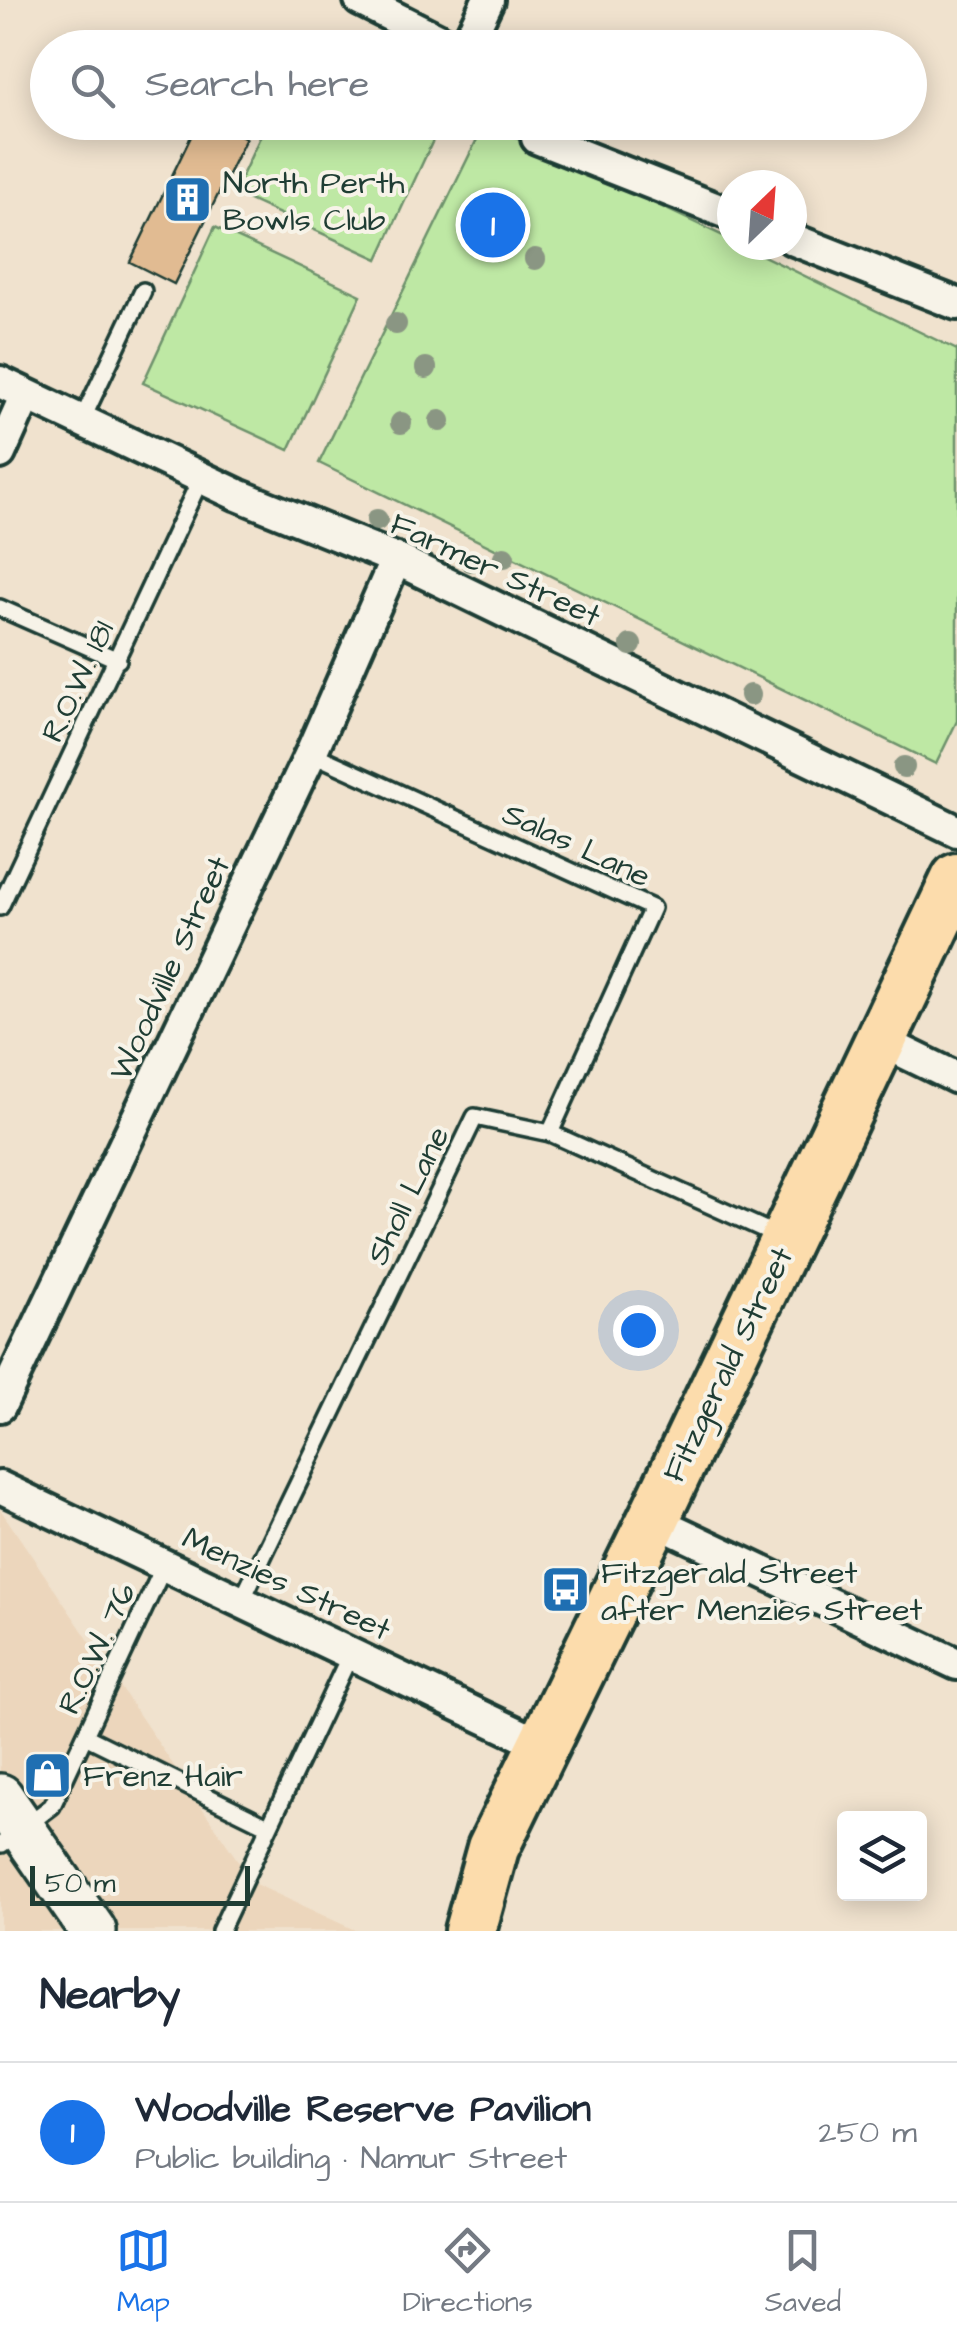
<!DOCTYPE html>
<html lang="en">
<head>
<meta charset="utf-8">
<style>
	body { margin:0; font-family:"Architects Daughter",sans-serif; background:#f6f6f7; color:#1f2937 }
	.controls { position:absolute; right:30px; bottom:30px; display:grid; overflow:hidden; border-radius:10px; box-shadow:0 5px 25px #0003 }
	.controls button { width:90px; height:90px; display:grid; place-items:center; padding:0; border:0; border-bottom:2px solid #e0e1e3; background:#fff; color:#1f2937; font:50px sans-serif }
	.compass { position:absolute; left:717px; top:170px; width:90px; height:90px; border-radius:50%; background:#fff; box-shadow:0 5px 25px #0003; rotate:25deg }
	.scale { position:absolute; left:30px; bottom:25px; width:220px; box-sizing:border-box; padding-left:10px; border:5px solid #1f3d34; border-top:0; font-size:28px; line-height:35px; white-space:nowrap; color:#1f3d34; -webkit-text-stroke:8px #f7f3e8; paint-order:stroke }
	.you { position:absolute; left:638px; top:1330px; width:35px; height:35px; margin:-25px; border:8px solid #fff; border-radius:50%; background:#1a73e8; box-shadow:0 0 0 15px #1a73e833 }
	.badge { display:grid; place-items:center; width:65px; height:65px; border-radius:50%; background:#1a73e8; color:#fff; font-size:32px; font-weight:700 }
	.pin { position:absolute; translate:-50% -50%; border:5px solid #fff; box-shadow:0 2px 10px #0006 }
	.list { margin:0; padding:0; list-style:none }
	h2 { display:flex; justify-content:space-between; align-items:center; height:130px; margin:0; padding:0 40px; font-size:42px }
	h2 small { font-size:32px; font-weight:400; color:#747a83 }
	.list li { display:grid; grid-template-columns:65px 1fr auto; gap:30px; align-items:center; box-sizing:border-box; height:140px; padding:0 40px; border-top:2px solid #e0e1e3 }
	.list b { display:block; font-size:38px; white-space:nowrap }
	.list p { margin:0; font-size:32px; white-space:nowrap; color:#747a83 }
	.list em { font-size:32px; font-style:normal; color:#747a83 }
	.icon { flex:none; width:55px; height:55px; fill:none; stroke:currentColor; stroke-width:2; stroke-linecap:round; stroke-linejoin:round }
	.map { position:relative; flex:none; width:957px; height:1931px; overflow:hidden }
	.search { position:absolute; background:#fff; box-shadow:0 5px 25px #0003; left:30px; right:30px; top:30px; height:110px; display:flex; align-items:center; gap:25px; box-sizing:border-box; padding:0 35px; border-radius:55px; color:#747a83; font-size:38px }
	.sheet { height:270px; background:#fff }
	nav { display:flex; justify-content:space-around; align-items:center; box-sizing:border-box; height:140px; border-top:2px solid #e0e1e3; background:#fff; font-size:28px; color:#747a83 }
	nav a { display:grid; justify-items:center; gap:5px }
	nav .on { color:#1a73e8 }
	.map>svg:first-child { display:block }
	.built { fill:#ecd6bc }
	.green { fill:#bee8a4; stroke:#6e926c; stroke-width:2.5 }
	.building { fill:#e1bb92; stroke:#1f3d34; stroke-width:2.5 }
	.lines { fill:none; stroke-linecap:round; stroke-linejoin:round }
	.service-casing { stroke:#1f3d34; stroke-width:22 }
	.minor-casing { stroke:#1f3d34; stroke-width:38 }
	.secondary-casing { stroke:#1f3d34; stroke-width:52 }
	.primary-casing { stroke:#1f3d34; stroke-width:58 }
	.service { stroke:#f7f3e8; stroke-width:15 }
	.minor { stroke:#f7f3e8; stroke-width:30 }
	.secondary { stroke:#f7f3e8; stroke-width:45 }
	.primary { stroke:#fcdcac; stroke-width:50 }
	.tree { fill:#8a9683 }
	.labels { text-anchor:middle; stroke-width:8; stroke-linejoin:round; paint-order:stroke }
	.poi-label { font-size:32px; fill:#1f3d34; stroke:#f7f3e8; text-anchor:start }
	.street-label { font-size:32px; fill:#1f3d34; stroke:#f7f3e8 }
</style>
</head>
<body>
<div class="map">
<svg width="957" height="1931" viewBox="0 0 957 1931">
	<rect width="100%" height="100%" fill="#f0e2ce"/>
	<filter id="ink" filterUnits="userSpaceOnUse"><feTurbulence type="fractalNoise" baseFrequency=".01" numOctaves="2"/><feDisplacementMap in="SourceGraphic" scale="20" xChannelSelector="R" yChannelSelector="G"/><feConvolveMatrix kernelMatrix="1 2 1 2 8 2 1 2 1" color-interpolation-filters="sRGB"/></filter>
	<g filter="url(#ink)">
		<!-- built -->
		<polygon class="built" points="0,1509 253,1883 357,1931 0,1931"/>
		<!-- green -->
		<g class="green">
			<polygon points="267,122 441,123 378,259 234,193"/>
			<polygon points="485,123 732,240 732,245 741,245 957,350 957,721 936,764 319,463"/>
			<polygon points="215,227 361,295 289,450 143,383"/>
		</g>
		<!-- building -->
		<polygon class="building" points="198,122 215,122 246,138 174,284 130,262"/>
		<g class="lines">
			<defs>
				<g id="service">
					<polyline points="82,420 143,291"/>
					<polyline points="0,608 118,660"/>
					<polyline points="311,753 652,908 550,1133"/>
					<polyline points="0,907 201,478"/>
					<polyline points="242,1600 475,1117 550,1133 779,1236"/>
					<polyline points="85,1736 268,1826"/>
					<polyline points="2,1844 52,1806 165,1564"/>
					<polyline points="220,1931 351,1653"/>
				</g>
				<g id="minor">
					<polyline points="360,0 455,48"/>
					<polyline points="465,48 488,0"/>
					<polyline points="550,122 537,138 732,215"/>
					<polyline points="792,239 957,304"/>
					<polyline points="0,382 238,495 396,559 957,831"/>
					<polyline points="0,453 26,395"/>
					<polyline points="879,1040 957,1078"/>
					<polyline points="0,1406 311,753 396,559"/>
					<polyline points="0,1487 542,1745"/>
					<polyline points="653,1520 957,1664"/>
				</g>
				<polyline id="secondary" points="0,1797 93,1931"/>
				<polyline id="primary" points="470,1931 493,1848 653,1520 957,879"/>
			</defs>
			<!-- service casing -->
			<use href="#service" class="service-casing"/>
			<!-- minor casing -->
			<use href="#minor" class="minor-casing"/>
			<!-- secondary casing -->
			<use href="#secondary" class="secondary-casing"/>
			<!-- primary casing -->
			<use href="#primary" class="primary-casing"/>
			<!-- service -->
			<use href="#service" class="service"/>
			<!-- minor -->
			<use href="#minor" class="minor"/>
			<!-- secondary -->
			<use href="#secondary" class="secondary"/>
			<!-- primary -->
			<use href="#primary" class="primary"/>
		</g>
		<!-- trees -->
		<g class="tree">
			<circle cx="535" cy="259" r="11"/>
			<circle cx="396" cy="324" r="11"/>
			<circle cx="426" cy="368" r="11"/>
			<circle cx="440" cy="421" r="11"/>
			<circle cx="401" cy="423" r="11"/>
			<circle cx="377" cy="520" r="11"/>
			<circle cx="504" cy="557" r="11"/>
			<circle cx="471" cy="561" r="11"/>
			<circle cx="631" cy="645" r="11"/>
			<circle cx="750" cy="695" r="11"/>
			<circle cx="904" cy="767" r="11"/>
		</g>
	</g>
	<!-- icons -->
	<defs>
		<symbol id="building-square" viewBox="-11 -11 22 22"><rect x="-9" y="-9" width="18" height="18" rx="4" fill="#1f6fb2" stroke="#f7f3e8"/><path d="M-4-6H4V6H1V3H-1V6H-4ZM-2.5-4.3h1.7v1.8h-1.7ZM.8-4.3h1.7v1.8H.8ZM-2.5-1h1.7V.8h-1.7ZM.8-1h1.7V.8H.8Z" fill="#fff"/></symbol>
		<symbol id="bus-square" viewBox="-11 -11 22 22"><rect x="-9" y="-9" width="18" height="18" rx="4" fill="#1f6fb2" stroke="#f7f3e8"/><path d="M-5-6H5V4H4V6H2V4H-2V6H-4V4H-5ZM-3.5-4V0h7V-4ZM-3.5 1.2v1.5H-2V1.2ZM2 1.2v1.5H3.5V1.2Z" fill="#fff"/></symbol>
		<symbol id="shop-square" viewBox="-11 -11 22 22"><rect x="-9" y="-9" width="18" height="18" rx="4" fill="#1f6fb2" stroke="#f7f3e8"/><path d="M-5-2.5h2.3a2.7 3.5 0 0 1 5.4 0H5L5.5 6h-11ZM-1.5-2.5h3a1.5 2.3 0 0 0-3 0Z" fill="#fff"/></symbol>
	</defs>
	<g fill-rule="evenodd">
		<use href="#building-square" x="160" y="172" width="55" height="55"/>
		<use href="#bus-square" x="538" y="1562" width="55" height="55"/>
		<use href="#shop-square" x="20" y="1748" width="55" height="55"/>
	</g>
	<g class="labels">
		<!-- poi labels -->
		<g class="poi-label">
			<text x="223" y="193">North Perth<tspan x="223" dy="37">Bowls Club</tspan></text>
			<text x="601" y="1583">Fitzgerald Street<tspan x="601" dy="37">after Menzies Street</tspan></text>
			<text x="83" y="1786">Frenz Hair</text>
		</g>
		<!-- street labels -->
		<g class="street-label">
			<text transform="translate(496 569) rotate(25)" y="11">Farmer Street</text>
			<text transform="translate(77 681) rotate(-65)" y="11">R.O.W. 181</text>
			<text transform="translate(577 844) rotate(25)" y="11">Salas Lane</text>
			<text transform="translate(169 968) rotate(-65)" y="11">Woodville Street</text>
			<text transform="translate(407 1195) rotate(-64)" y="11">Sholl Lane</text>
			<text transform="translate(727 1364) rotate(-64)" y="11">Fitzgerald Street</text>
			<text transform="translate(287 1583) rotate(25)" y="11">Menzies Street</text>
			<text transform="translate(96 1648) rotate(-65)" y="11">R.O.W. 76</text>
		</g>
	</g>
</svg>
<div class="controls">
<button><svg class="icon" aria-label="layers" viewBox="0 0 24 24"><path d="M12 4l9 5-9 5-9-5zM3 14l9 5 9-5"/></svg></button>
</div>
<svg class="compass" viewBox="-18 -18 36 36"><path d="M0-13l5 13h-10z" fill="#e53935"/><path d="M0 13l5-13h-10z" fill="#747a83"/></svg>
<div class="scale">50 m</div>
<div class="you"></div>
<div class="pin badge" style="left:493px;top:225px">1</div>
<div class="search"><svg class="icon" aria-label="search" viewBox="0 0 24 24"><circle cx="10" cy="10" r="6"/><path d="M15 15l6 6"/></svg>Search here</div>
</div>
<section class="sheet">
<h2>Nearby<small></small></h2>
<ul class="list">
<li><span class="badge">1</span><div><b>Woodville Reserve Pavilion</b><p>Public building · Namur Street</p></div><em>250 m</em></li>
</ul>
</section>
<nav>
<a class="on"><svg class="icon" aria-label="map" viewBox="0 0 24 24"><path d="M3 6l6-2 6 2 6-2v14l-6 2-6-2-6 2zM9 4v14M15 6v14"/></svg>Map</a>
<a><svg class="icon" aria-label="directions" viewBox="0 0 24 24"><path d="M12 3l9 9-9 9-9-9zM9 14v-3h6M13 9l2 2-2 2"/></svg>Directions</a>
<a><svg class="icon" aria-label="saved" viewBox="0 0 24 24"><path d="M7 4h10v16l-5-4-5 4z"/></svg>Saved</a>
</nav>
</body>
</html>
